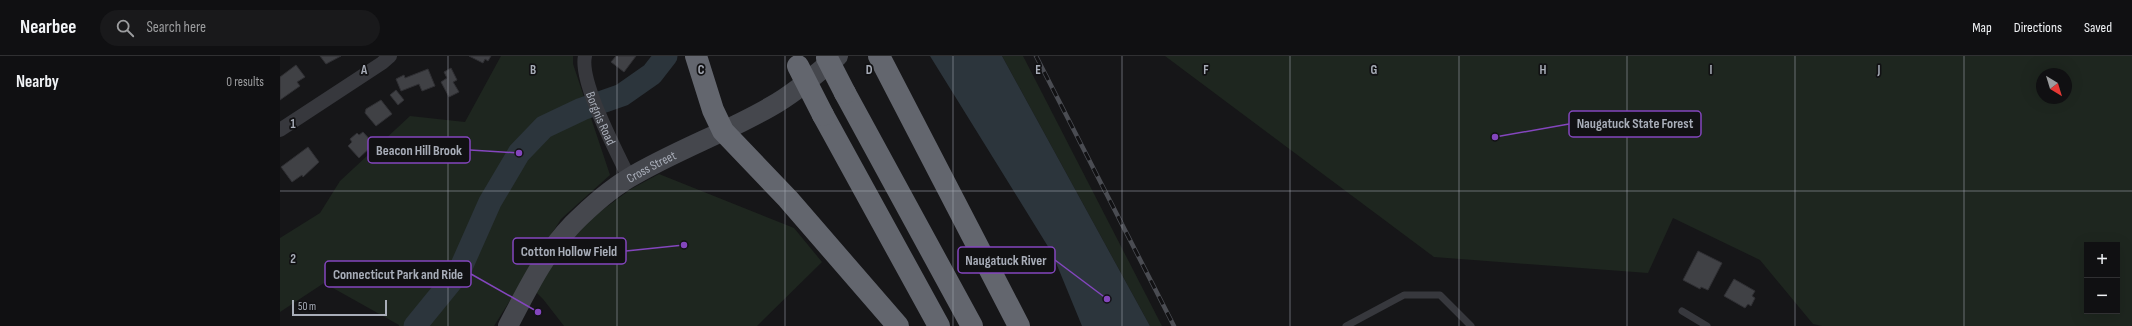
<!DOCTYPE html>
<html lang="en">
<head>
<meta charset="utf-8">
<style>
	body { margin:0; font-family:"Sofia Sans Condensed",sans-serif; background:#19191b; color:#f1f3f6 }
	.controls { position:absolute; right:12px; bottom:12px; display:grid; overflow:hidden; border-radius:0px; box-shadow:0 4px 16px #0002 }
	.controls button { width:36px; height:36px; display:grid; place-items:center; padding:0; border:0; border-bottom:1px solid #303032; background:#101012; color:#f1f3f6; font:20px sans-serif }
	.compass { position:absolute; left:1756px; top:12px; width:36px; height:36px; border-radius:50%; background:#101012; box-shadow:0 4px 16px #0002; rotate:142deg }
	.scale { position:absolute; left:12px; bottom:10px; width:95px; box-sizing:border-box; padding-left:4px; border:2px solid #a8adb8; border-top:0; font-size:11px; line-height:14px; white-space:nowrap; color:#a8adb8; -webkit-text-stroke:3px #111113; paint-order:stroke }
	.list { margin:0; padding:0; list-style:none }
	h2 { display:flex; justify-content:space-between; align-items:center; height:52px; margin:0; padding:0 16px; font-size:17px }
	h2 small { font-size:13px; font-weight:400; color:#9c9d9f }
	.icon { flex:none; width:22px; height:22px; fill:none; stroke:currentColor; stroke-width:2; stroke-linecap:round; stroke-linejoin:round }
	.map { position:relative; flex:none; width:1852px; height:270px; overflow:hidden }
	header { display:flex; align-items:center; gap:24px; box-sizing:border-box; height:56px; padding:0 20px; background:#101012; border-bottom:1px solid #303032 }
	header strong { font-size:19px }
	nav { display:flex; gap:22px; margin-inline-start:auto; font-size:14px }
	.search { width:280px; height:36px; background:#19191b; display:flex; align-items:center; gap:10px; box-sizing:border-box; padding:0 14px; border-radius:22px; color:#9c9d9f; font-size:15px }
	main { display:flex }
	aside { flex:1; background:#101012 }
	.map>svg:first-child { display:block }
	.green { fill:#1e261f; fill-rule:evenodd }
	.water { fill:#2c353c }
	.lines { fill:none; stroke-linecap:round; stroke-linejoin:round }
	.river { stroke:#2c353c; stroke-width:23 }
	.building { fill:#404145; stroke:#303034 }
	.lane { stroke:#37383d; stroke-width:7 }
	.street { stroke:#37383d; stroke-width:14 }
	.secondary { stroke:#45474d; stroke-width:20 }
	.highway { stroke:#63666e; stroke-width:22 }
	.rail-casing { stroke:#4a4c52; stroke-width:4.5 }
	.rail { stroke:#111113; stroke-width:3; stroke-dasharray:9; stroke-linecap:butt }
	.highway-bridge { stroke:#63666e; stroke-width:22 }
	.grid { fill:none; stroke:#a8adb8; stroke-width:1; stroke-opacity:0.55 }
	.labels { text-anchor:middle; stroke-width:3.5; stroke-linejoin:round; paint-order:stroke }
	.street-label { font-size:13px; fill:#a8adb8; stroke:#111113 }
	.grid-label { font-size:13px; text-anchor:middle; font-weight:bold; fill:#a8adb8; stroke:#111113; stroke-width:3.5; stroke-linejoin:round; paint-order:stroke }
	.leader { fill:none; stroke:#8446be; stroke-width:1.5 }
	.callout-dot { fill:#8446be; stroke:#111113; stroke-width:1.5 }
	.callout { fill:#111113; stroke:#8446be; stroke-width:1.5 }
	.callout-label { font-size:14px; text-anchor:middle; font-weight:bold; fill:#a8adb8 }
</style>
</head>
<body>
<header>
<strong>Nearbee</strong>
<div class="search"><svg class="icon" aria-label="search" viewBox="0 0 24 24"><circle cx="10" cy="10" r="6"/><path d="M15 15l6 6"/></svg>Search here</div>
<nav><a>Map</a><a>Directions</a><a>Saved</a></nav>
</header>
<main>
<aside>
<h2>Nearby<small>0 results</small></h2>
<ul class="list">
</ul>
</aside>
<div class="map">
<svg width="1852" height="270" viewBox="0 0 1852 270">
	<rect width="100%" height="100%" fill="#161618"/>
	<!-- green -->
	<g class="green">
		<polygon points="221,0 293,0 293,8 330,119 281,163 214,270 119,270 119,269 44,227 0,256 0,182 40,157 60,125 130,60 185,66"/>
		<polygon points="722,0 743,0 882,270 870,270"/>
		<path d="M885,0H1852V270H1542L1533,268L1480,204L1393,162L1368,217L1154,201ZM1762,18H1786V42H1762ZM1807,189H1837V255H1807Z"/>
		<polygon points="379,118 514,172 542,206 477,270 284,270 263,243 253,233 291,177 351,133"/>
	</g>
	<!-- water -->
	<polygon class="water" points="650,0 722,0 870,270 802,270 772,197"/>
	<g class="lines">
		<!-- river -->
		<polyline class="river" points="135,270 179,216 210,146 239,97 264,71 302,53 342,39 372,18 386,0"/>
	</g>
	<!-- building -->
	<g class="building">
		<polygon points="40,0 61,0 46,8"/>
		<polygon points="189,0 211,0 208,5 205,3 203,7"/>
		<polygon points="336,0 356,0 344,16 331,6"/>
		<polygon points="16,9 25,21 17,26 20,30 0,44 0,21"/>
		<polygon points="171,12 177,24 173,26 179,36 169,41 161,26 167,22 164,16"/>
		<polygon points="148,13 155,30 142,35 139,28 121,35 116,23 124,19 125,22"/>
		<polygon points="116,34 124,44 118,49 110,39"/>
		<polygon points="101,44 112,58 96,70 85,57 86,53"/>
		<polygon points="83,76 94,88 79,102 68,90 72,86 70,83 77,77 79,79"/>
		<polygon points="28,91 39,106 23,121 22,119 12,126 1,111"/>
		<polygon points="1418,195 1442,207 1428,234 1421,231 1420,233 1403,224"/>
		<polygon points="1454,223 1475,235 1472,240 1475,242 1471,250 1468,248 1465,252 1444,240"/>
	</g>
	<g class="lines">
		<!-- lane -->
		<g class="lane">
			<polyline points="1402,255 1427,270"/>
			<polyline points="1066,270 1124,239 1160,239 1191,270"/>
		</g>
		<!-- street -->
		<g class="street">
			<path id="s1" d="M305,0C299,26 337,96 349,122"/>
			<polyline points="0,74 102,7 110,0"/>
		</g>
		<!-- secondary -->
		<path class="secondary" id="s2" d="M228,270C247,234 264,198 293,168C310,151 329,134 349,122C394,95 445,77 490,51C515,37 536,18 558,0"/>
		<!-- highway -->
		<g class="highway">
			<polyline points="416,0 433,54 443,75 508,143 618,270"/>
			<polyline points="599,0 739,270"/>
			<polyline points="565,37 692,270"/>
			<polyline points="543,59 659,270"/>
		</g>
		<defs>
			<polyline id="rail" points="756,0 894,270"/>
		</defs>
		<!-- rail casing -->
		<use href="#rail" class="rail-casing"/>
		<!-- rail -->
		<use href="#rail" class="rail"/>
		<!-- highway-bridge -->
		<g class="highway-bridge">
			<polyline points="547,2 565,37"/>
			<polyline points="518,10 543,59"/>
		</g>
	</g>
	<!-- grid -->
	<path class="grid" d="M168,0V270M337,0V270M505,0V270M673,0V270M842,0V270M1010,0V270M1179,0V270M1347,0V270M1515,0V270M1684,0V270M0,135H1852"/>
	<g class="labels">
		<!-- street labels -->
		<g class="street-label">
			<text dy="5" stroke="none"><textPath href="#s1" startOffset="65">Borgnis Road</textPath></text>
			<text dy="5" stroke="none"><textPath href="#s2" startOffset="219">Cross Street</textPath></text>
		</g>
	</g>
	<g class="grid-label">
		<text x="84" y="18">A</text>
		<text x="253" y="18">B</text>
		<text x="421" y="18">C</text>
		<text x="589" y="18">D</text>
		<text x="758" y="18">E</text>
		<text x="926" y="18">F</text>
		<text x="1094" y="18">G</text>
		<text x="1263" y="18">H</text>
		<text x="1431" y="18">I</text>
		<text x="1599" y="18">J</text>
		<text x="13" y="72">1</text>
		<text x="13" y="207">2</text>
	</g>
	<!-- callouts -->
	<path class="leader" d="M1215 81L1289 68M239 97L190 94M404 189L346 195M827 243L775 204M258 256L191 218"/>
	<g class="callout-dot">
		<circle cx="1215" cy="81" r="4"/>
		<circle cx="239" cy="97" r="4"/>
		<circle cx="404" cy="189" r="4"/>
		<circle cx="827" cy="243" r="4"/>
		<circle cx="258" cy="256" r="4"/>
	</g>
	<g class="callout">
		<rect x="1289" y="55" width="132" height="26" rx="4"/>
		<rect x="88" y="81" width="102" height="26" rx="4"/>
		<rect x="233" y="182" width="113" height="26" rx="4"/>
		<rect x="678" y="191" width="97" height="26" rx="4"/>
		<rect x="45" y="205" width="146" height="26" rx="4"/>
	</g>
	<g class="callout-label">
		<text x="1355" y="72">Naugatuck State Forest</text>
		<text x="139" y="99">Beacon Hill Brook</text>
		<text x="289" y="200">Cotton Hollow Field</text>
		<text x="726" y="209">Naugatuck River</text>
		<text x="118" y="223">Connecticut Park and Ride</text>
	</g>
</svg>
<div class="controls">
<button>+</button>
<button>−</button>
</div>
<svg class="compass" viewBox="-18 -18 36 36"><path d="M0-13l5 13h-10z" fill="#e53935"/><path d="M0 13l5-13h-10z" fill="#9c9d9f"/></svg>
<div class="scale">50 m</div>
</div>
</main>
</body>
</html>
